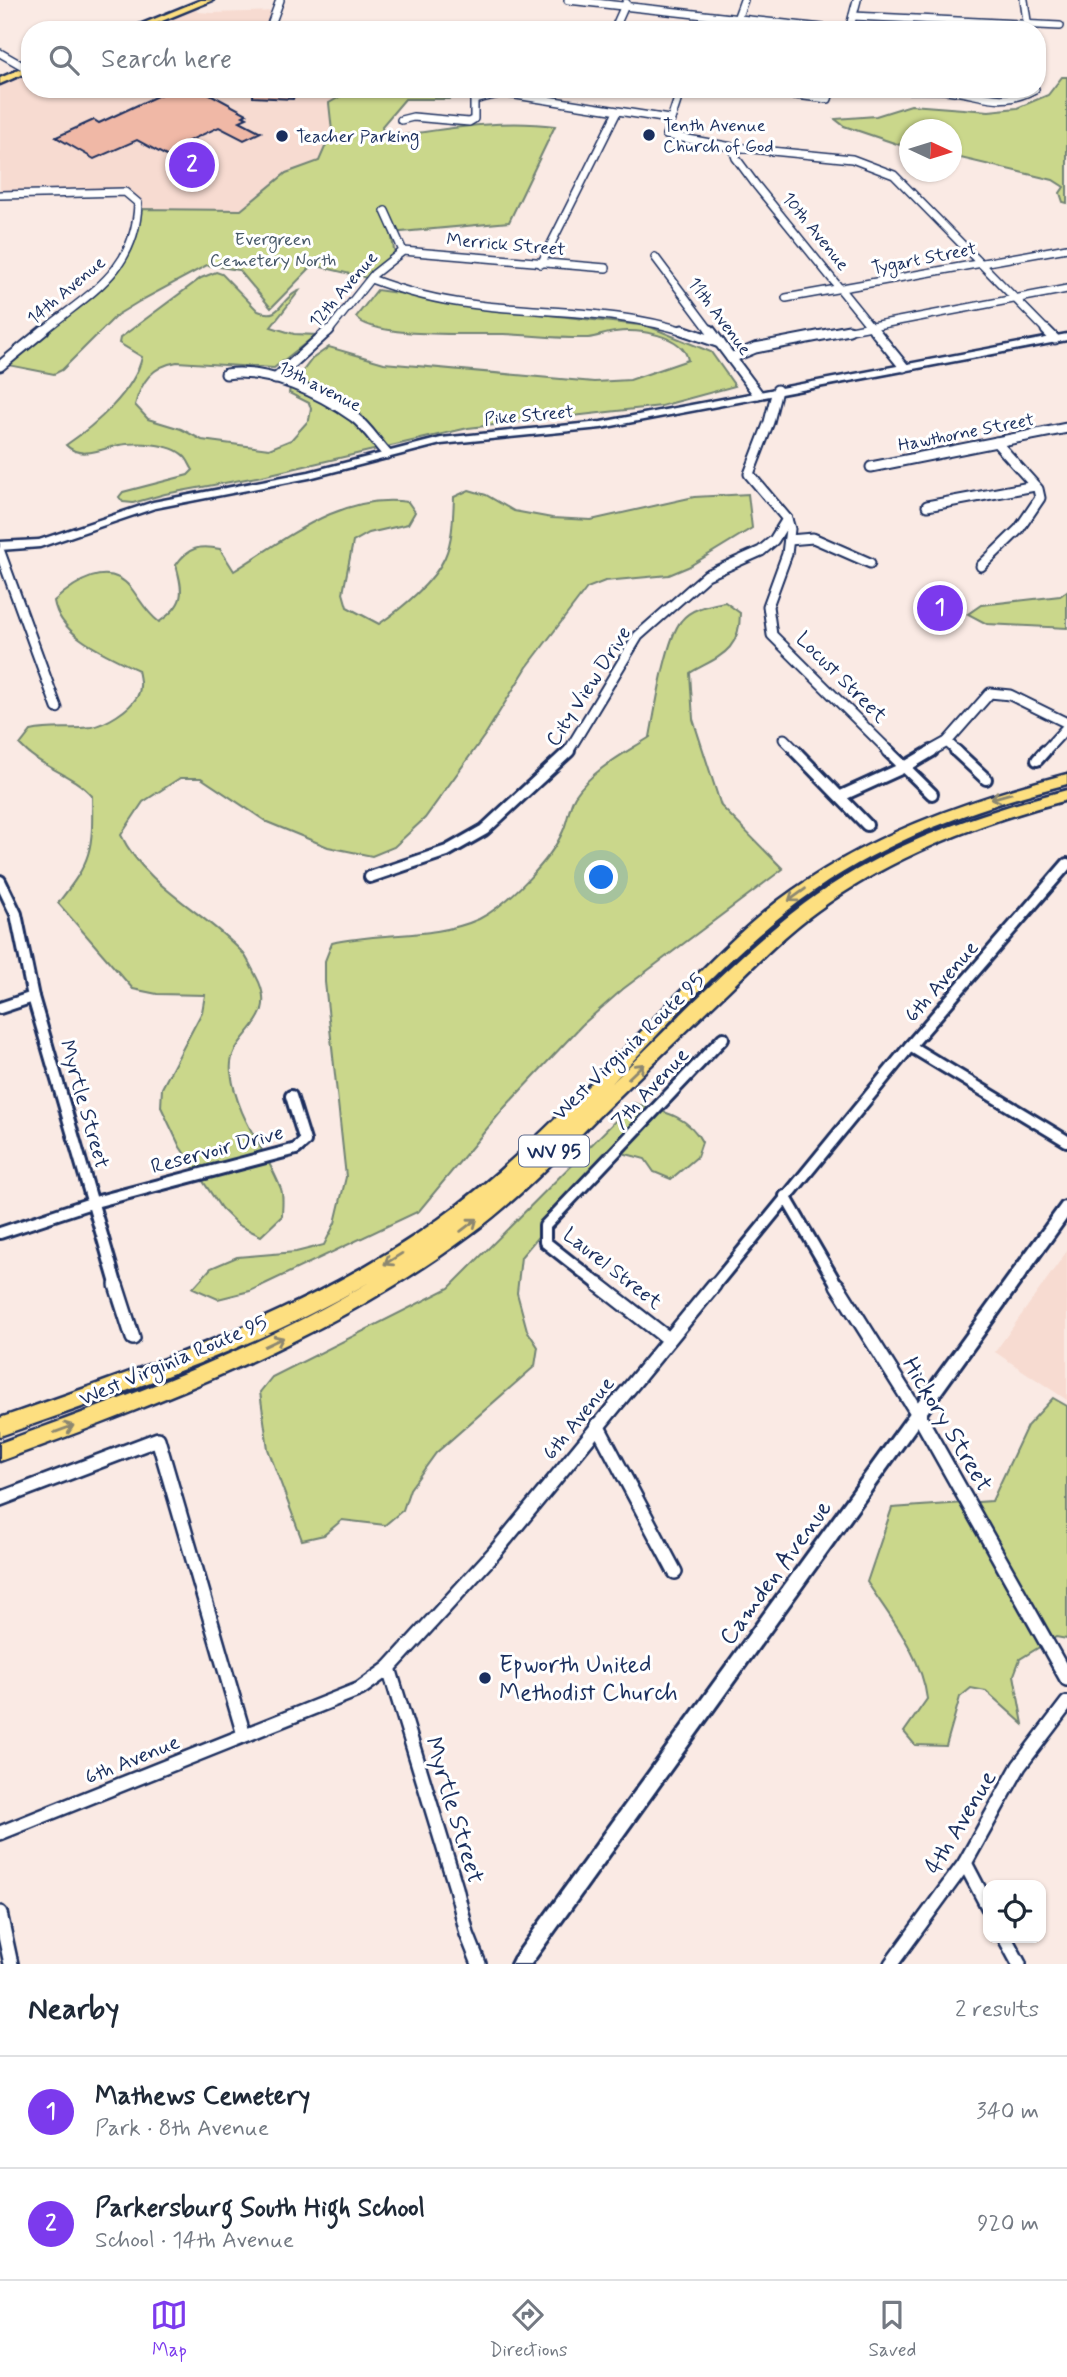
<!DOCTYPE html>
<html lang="en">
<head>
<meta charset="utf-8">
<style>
	body { margin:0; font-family:Mynerve,sans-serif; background:#f6f6f7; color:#1f2937 }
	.controls { position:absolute; right:21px; bottom:21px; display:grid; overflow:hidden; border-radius:14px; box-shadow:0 2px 5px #0004 }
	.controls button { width:63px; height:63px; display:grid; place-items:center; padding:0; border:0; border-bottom:2px solid #e0e1e3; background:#fff; color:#1f2937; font:35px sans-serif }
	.compass { position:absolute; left:899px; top:119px; width:63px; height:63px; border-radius:50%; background:#fff; box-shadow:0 2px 5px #0004; rotate:94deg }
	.you { position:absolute; left:602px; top:878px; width:24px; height:24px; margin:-18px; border:5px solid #fff; border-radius:50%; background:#1a73e8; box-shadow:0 0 0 10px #1a73e833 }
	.badge { display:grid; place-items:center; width:46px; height:46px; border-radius:50%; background:#7c3aed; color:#fff; font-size:23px; font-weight:700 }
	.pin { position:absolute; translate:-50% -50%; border:4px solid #fff; box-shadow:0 2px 7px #0006 }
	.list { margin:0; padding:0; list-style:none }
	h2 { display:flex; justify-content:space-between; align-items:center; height:91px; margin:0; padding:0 28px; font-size:30px }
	h2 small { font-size:23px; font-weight:400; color:#747a83 }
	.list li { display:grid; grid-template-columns:46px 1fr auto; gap:21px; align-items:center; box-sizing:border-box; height:112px; padding:0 28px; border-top:2px solid #e0e1e3 }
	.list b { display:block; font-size:26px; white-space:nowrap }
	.list p { margin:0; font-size:23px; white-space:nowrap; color:#747a83 }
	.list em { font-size:23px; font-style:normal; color:#747a83 }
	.icon { flex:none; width:38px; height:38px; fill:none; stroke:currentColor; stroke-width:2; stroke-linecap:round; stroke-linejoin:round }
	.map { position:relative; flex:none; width:1067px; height:1964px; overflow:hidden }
	.search { position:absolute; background:#fff; box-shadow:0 2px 5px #0004; left:21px; right:21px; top:21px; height:77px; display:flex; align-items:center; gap:18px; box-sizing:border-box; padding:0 24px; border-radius:28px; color:#747a83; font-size:26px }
	.sheet { height:315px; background:#fff }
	nav { display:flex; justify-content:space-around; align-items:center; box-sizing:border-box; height:98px; border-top:2px solid #e0e1e3; background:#fff; font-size:19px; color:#747a83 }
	nav a { display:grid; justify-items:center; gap:4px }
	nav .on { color:#7c3aed }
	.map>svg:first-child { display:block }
	.built { fill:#f7dbd1 }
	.green { fill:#cad78b; stroke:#728374; stroke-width:2 }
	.building { fill:#f0b8a6; stroke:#1b2f5e; stroke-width:2 }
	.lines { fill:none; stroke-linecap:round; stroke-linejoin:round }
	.minor-far3-casing { stroke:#1b2f5e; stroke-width:10 }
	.minor-far2-casing { stroke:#1b2f5e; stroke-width:13 }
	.minor-far1-casing { stroke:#1b2f5e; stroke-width:16 }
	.minor-casing { stroke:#1b2f5e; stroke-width:18 }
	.tertiary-casing { stroke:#1b2f5e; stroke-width:6 }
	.secondary-casing { stroke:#1b2f5e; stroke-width:5 }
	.primary-casing { stroke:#1b2f5e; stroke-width:5 }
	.minor-far3 { stroke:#fff; stroke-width:7 }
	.minor-far2 { stroke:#fff; stroke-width:9 }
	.minor-far1 { stroke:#fff; stroke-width:10 }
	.minor { stroke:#fff; stroke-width:13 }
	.tertiary { fill:#fff; fill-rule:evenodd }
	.secondary { fill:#fff; fill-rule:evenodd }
	.primary { fill:#fddf80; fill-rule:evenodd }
	.oneway { stroke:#8c876f }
	.poi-dot { fill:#1b2f5e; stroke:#fff; stroke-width:2.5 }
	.labels { text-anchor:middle; stroke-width:6; stroke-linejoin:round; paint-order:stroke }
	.far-poi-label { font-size:18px; fill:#1b2f5e; stroke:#fff; text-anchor:start }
	.far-street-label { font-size:18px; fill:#1b2f5e; stroke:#fff }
	.far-park-label { font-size:18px; fill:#475969; stroke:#fff }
	.shield { fill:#fff; stroke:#5f6d8e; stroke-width:2 }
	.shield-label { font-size:19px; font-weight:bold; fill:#1b2f5e }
	.street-label { font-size:21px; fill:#1b2f5e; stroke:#fff }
	.near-street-label { font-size:24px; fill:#1b2f5e; stroke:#fff }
	.near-poi-label { font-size:24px; fill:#1b2f5e; stroke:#fff; text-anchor:start }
</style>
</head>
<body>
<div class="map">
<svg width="1067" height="1964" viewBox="0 0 1067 1964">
	<rect width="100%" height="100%" fill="#faeae4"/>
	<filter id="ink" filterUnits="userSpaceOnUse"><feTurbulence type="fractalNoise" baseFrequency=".0143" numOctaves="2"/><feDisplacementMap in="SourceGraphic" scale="14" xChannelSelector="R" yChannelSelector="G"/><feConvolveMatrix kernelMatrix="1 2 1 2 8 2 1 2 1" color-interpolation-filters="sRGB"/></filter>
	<g filter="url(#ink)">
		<!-- built -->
		<g class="built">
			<polygon points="192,7 199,12 212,13 276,11 269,30 132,30"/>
			<polygon points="30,70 30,89 312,89 317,94 331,89 382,89 397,111 382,126 385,211 138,209 125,192 0,195 0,81"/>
			<polygon points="1067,1251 1067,1400 995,1352"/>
		</g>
		<!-- green -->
		<g class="green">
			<polygon points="1062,77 1067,77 1067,203 1063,202 1060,193 1064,187 1053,180 952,156 951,130 909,130 909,148 844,126 835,119 876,116 911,105 989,111 1017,108 1048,95"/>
			<path d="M354,89H466L450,99H405L382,126L383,138C440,130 498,118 555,126L509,222L391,233L395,255L371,279L313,265L271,308L239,270L207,265L140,301L117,315L62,370L54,374L3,364L116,271L126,259L138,209L241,210L286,173L319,161L332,131L329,103Z"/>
			<path d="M216,272L222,274L258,311C282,321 280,297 299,291L271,327L294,334L316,335L274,368L177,362C152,366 141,382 135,405L148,419L181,429L202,440L269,449L291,440L309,420L311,409L309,403L289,393L290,388L312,359L329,347L384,363L594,382L630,380L688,360C683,334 637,329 615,332C606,333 597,337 588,338C560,339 531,335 503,334C474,333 372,339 356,317L377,290L549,315L648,326L711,352L735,386L661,406L468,428L262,476L165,494L133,503L123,502L119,497L123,492L188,475L193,470C190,466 188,459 184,456C171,443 136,442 119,445C102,449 80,460 66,445C94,426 135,391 142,357L119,343L120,338L201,278Z"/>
			<path d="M469,490L486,495L514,511L552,518L591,520L694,497L748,494L752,528L688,567L669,575L605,581L587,588L527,667L485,735L425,818L394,847L372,856L328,847L267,822L201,778H180L143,802L121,835C146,887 205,912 243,953C248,959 252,969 256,976C283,1025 226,1033 231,1072C237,1120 265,1147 281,1189C284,1197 282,1207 282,1216L261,1236L238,1225L221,1208L180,1147L161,1107L162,1088L202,1012L205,995L157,994L133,989L58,903C92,860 93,851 92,796C72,773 41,768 20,745L31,731C51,726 71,730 91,727C107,724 129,710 137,697C142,688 140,679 138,670C108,655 60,637 54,601C75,582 108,560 131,588C141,601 146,612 159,622C185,604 184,593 176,565C188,547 200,545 220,549L234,571C287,538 343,492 408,502L415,512L408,524L369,533L353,542L343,593L347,607L379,624C401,609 434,582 445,557C453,539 453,517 454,497Z"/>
			<polygon points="1067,591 1067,628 987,624 968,614 981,605 1060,596"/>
			<path d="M725,602L740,613C740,652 719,656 690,673L693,719L721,806L783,869L623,989L582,1025L505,1107L419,1211L250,1291L218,1299L193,1288L211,1268L237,1257L296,1252L324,1245L335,1223L346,1177L325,982V961L332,943C380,932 435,939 479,919C507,905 551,860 563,831C568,820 569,806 575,796C593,769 624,754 650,737C655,711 666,639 681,621C691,608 710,605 725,602Z"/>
			<path d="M633,1103C661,1111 688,1115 702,1142L697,1157L671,1179L654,1172L645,1159L611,1150L521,1257L517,1293L527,1330L538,1347L535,1366L436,1453L410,1489L403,1510L385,1525L342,1520L324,1535L302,1540L268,1449L260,1392L272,1377L449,1288Z"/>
			<path d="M1053,1398L1067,1406V1639L1056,1637L1020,1659L1014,1675L1023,1724L986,1691L971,1688L960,1697L946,1746L915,1745L904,1732L927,1699C922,1656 890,1617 867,1582L892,1508L992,1501L1027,1426Z"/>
		</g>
		<!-- building -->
		<g class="building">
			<polygon points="172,89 201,89 247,114 243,116 247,118 240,121 261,132 244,140 219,127 186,142 206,154 183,165 137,140 94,159 56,137 94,120 99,123"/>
			<polygon points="253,89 296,89 293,99 253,97"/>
		</g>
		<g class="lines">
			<defs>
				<g id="minor-far3">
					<polyline points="568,0 841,30"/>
					<polyline points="1024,0 1028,28"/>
					<polyline points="853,16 1060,26"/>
					<polyline points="269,30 280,0"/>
					<polyline points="614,30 626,3"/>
					<polyline points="733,30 744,0"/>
					<polyline points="849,30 857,0"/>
					<polyline points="0,53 28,69"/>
					<polyline points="681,89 666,135 732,147 852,159 894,175 1048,332"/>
					<polyline points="748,89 828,99 831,89"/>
					<path d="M894,89C911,90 927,89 944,90C980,92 999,109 1035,89"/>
					<polyline points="401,120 413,117 469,122 474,119 474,100 503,93 669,119"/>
					<polyline points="732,147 736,158 756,185 875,332"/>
					<path d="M0,195L125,192L138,203C136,272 89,293 42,332"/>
					<polyline points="403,251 606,268"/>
					<polyline points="655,257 711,332"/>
					<polyline points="541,264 617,112"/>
					<path d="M371,279C403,291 435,300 470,304C543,314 617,309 687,332"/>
					<polyline points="786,298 1067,248"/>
					<polyline points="328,332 374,274 403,251 385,211"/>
					<polyline points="840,332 1067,289"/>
				</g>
				<g id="minor-far2">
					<polyline points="682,330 720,343"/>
					<polyline points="710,330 758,394"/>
					<polyline points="874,330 904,367"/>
					<polyline points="1046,330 1055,339"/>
					<polyline points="731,358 755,348 849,330"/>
					<polyline points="0,366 44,330"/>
					<path d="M226,374C268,368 320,393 354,417C367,427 376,442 387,454"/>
					<polyline points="275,379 329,330"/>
					<polyline points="777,390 769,422 749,474 787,519 790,529 787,554 768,606 772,635 890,752"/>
					<polyline points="871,467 1067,428"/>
					<polyline points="927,506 1035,486"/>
					<polyline points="789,540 813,538 870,563"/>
					<polyline points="0,552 57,708"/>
					<polyline points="981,566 1019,529 1040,498 1038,489 996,442"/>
					<polyline points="784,739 797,752"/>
					<polyline points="947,742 958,752"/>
					<polyline points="568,752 638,636 707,575 761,551 774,540 787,519"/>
					<polyline points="929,752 947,742 990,693 1010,695 1067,723"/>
					<polyline points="1044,752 1067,727"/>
				</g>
				<g id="minor-far1">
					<polyline points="795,751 867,825"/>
					<polyline points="888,751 932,794"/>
					<polyline points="956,751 986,779"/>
					<polyline points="1037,760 1045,751"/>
					<polyline points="841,796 905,767 932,751"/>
					<polyline points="370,877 447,851 484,830 569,751"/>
					<polyline points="0,881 16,914 33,997 117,1287"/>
					<polyline points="0,1008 33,997"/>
					<polyline points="910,1046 1067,1141"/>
					<polyline points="785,1196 838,1287"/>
					<polyline points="0,1233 91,1203 296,1149 305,1141 291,1096"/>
					<polyline points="602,1287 545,1242 545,1226 723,1038"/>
					<polyline points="713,1287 910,1046 1067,864"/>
				</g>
				<g id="minor">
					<polyline points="116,1285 133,1338"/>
					<polyline points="599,1285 667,1338"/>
					<polyline points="837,1285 918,1414 1067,1679"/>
					<polyline points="597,1425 675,1572"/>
					<polyline points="0,1499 158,1439 244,1735"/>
					<polyline points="389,1668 456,1888 467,1934 479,1964"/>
					<polyline points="0,1833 360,1689 389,1668 494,1553 714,1285"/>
					<polyline points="965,1863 988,1907"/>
					<polyline points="0,1913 11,1964"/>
					<polyline points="1005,1938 1019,1964"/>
					<polyline points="891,1964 965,1863 1019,1766 1067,1703"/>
				</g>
				<polygon id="tertiary" points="1067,1201 1067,1218 531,1964 511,1964 514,1958 1062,1203"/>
				<polygon id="secondary" points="1067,334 1067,340 601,428 441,444 309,478 155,508 40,547 0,550 0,542 39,540 153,502 309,472 441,438 601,422"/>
				<g id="primary">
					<polygon points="201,0 213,0 140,30 127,30"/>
					<polygon points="30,65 30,71 0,84 0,78"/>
					<path d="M1067,774V784C967,810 869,846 787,911C723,961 668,1024 612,1083C674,1023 735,956 804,904C882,846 974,814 1067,790V800C978,823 892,856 817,911C784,935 756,964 727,992C683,1034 641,1075 598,1117C558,1158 517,1200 471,1234C330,1339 164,1401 0,1461V1443C127,1397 255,1351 371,1281C255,1349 126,1391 0,1436V1418C152,1365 307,1313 439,1219C529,1154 602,1070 680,992C711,961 743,928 778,901C864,836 964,801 1067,774Z"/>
				</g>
			</defs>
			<!-- minor-far3 casing -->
			<use href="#minor-far3" class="minor-far3-casing"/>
			<!-- minor-far2 casing -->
			<use href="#minor-far2" class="minor-far2-casing"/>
			<!-- minor-far1 casing -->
			<use href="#minor-far1" class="minor-far1-casing"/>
			<!-- minor casing -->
			<use href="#minor" class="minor-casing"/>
			<!-- tertiary casing -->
			<use href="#tertiary" class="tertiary-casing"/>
			<!-- secondary casing -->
			<use href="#secondary" class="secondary-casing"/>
			<!-- primary casing -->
			<use href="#primary" class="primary-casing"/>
			<!-- minor-far3 -->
			<use href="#minor-far3" class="minor-far3"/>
			<!-- minor-far2 -->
			<use href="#minor-far2" class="minor-far2"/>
			<!-- minor-far1 -->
			<use href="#minor-far1" class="minor-far1"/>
			<!-- minor -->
			<use href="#minor" class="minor"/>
			<!-- tertiary -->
			<use href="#tertiary" class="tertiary"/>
			<!-- secondary -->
			<use href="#secondary" class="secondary"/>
			<!-- primary -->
			<use href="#primary" class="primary"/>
		</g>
		<!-- one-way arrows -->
		<defs><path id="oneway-shaft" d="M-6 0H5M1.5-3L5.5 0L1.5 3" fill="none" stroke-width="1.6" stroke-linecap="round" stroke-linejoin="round" transform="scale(1.75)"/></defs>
		<g class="oneway">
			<use href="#oneway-shaft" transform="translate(1001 796) rotate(164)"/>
			<use href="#oneway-shaft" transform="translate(797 895) rotate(144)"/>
			<use href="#oneway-shaft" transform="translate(636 1071) rotate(-44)"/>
			<use href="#oneway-shaft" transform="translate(469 1225) rotate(-37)"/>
			<use href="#oneway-shaft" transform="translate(393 1259) rotate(148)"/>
			<use href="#oneway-shaft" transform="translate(274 1342) rotate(-25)"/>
			<use href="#oneway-shaft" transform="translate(64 1429) rotate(-20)"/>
		</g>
	</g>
	<!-- markers -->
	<g class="poi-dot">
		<circle cx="649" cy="135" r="7"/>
		<circle cx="282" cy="136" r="7"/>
		<circle cx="485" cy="1678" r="7"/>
	</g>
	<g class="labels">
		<!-- far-poi labels -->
		<g class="far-poi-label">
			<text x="663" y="131">Tenth Avenue<tspan x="663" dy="21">Church of God</tspan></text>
			<text x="296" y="142">Teacher Parking</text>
		</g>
		<!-- far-street labels -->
		<g class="far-street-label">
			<text transform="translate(816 231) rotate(51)" y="6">10th Avenue</text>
			<text transform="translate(506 244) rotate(5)" y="6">Merrick Street</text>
			<text transform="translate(924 258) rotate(-11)" y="6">Tygart Street</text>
			<text transform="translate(343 289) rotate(-49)" y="6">12th Avenue</text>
			<text transform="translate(66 290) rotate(-40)" y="6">14th Avenue</text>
			<text transform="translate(720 316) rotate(53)" y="6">11th Avenue</text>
			<text transform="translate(320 386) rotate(27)" y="6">13th avenue</text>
			<text transform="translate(529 415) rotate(-5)" y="6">Pike Street</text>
			<text transform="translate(966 432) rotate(-11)" y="6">Hawthorne Street</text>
		</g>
		<!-- far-park labels -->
		<g class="far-park-label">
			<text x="273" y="245">Evergreen<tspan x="273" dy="21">Cemetery North</tspan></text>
		</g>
		<!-- shield labels -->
		<rect class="shield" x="519" y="1135.5" width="70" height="31" rx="5"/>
		<g class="shield-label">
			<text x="554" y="1158">WV 95</text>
		</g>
		<!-- street labels -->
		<g class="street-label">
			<text transform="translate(842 677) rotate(45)" y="7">Locust Street</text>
			<text transform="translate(588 686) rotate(-57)" y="7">City View Drive</text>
			<text transform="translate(941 981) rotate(-49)" y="7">6th Avenue</text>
			<text transform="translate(628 1046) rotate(-44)" y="7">West Virginia Route 95</text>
			<text transform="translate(650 1088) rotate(-47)" y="7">7th Avenue</text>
			<text transform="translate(85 1104) rotate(74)" y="7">Myrtle Street</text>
			<text transform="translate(217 1149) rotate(-15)" y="7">Reservoir Drive</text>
			<text transform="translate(613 1268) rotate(38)" y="7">Laurel Street</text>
			<text transform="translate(173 1360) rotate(-23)" y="7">West Virginia Route 95</text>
			<text transform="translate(578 1418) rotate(-51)" y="7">6th Avenue</text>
			<text transform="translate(132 1759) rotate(-22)" y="7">6th Avenue</text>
		</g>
		<!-- near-street labels -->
		<g class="near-street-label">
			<text transform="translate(948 1424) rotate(59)" y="8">Hickory Street</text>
			<text transform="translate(775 1572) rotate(-54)" y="8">Camden Avenue</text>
			<text transform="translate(455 1810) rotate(73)" y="8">Myrtle Street</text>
			<text transform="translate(960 1822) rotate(-59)" y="8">4th Avenue</text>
		</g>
		<!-- near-poi labels -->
		<g class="near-poi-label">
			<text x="499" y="1672">Epworth United<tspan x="499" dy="28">Methodist Church</tspan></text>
		</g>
	</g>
</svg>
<div class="controls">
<button><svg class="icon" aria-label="locate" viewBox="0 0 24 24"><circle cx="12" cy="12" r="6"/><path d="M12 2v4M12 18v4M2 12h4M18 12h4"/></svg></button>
</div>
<svg class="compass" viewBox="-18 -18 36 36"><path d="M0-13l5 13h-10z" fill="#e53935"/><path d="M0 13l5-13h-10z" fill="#747a83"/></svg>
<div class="you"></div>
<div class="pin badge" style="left:940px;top:608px">1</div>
<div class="pin badge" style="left:192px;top:165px">2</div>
<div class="search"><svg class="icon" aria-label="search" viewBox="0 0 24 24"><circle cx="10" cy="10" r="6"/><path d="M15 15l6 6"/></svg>Search here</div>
</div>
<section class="sheet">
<h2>Nearby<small>2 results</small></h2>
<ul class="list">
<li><span class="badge">1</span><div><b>Mathews Cemetery</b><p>Park · 8th Avenue</p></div><em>340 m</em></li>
<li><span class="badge">2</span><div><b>Parkersburg South High School</b><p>School · 14th Avenue</p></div><em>920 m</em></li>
</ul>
</section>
<nav>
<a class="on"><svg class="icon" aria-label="map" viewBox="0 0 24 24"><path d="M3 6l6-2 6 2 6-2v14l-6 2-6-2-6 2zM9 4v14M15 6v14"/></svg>Map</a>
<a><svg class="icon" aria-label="directions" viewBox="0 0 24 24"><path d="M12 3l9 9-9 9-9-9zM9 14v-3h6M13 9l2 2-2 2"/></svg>Directions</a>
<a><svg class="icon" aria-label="saved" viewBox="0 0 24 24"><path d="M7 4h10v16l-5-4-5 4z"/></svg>Saved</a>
</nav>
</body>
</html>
